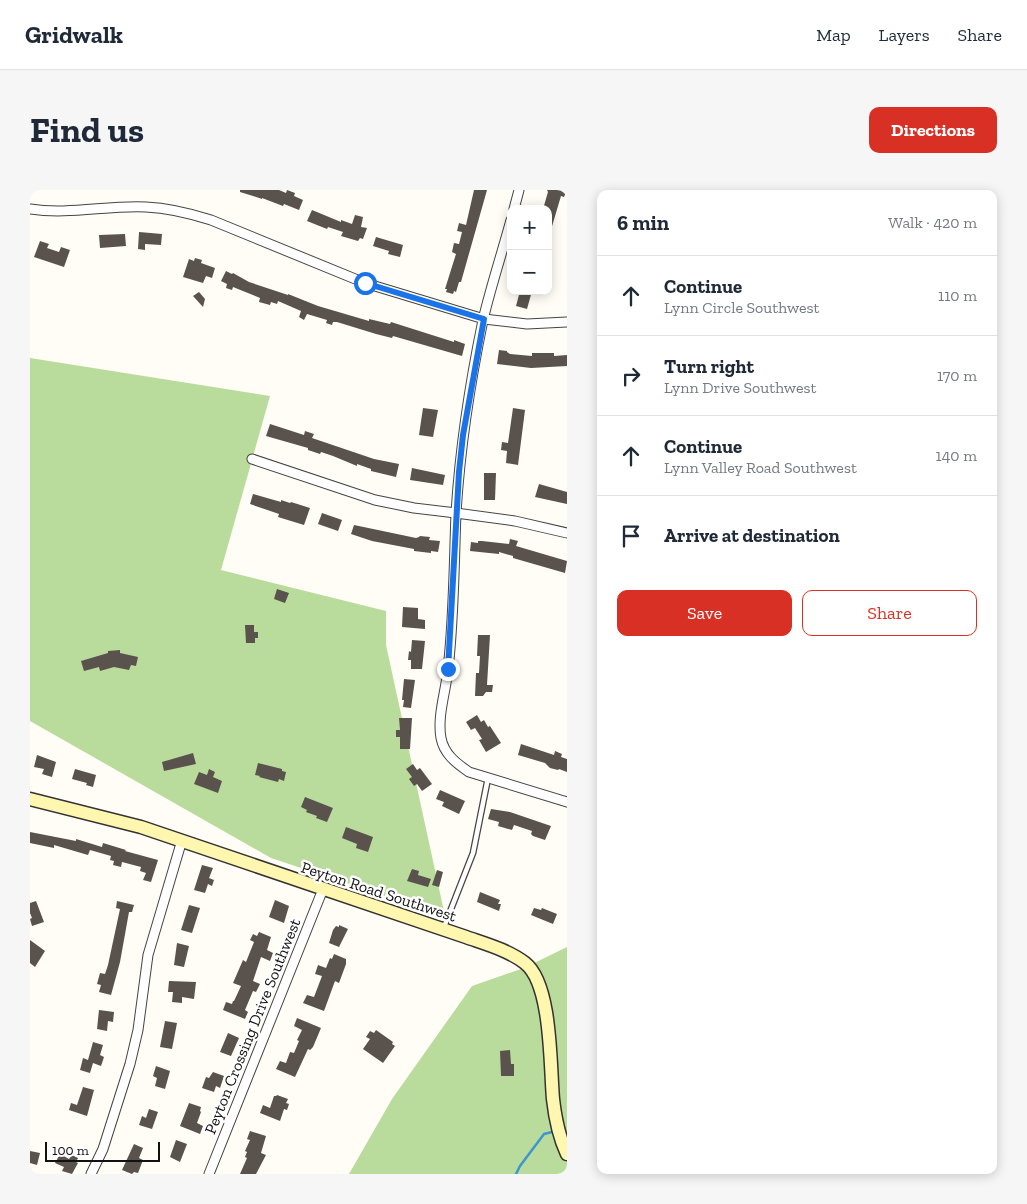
<!DOCTYPE html>
<html lang="en">
<head>
<meta charset="utf-8">
<style>
	body { margin:0; font-family:"Zilla Slab",serif; background:#f6f6f7; color:#1f2937 }
	.controls { position:absolute; right:15px; top:15px; display:grid; overflow:hidden; border-radius:10px; box-shadow:0 2px 12px #0003 }
	.controls button { width:45px; height:45px; display:grid; place-items:center; padding:0; border:0; border-bottom:1px solid #e0e1e3; background:#fff; color:#1f2937; font:25px sans-serif }
	.scale { position:absolute; left:15px; bottom:12px; width:115px; box-sizing:border-box; padding-left:5px; border:2px solid #111; border-top:0; font-size:14px; line-height:18px; white-space:nowrap; color:#111; -webkit-text-stroke:4px #fff; paint-order:stroke }
	.stop { position:absolute; width:15px; height:15px; margin:-11px; border:4px solid #1a73e8; border-radius:50%; background:#fff }
	.stop.end { background:#1a73e8; border-color:#fff; box-shadow:0 1px 5px #0008 }
	.list { margin:0; padding:0; list-style:none }
	h2 { display:flex; justify-content:space-between; align-items:center; height:65px; margin:0; padding:0 20px; font-size:21px }
	h2 small { font-size:16px; font-weight:400; color:#747a83 }
	.list li { display:grid; grid-template-columns:32px 1fr auto; gap:15px; align-items:center; box-sizing:border-box; height:80px; padding:0 20px; border-top:1px solid #e0e1e3 }
	.list b { display:block; font-size:19px; white-space:nowrap }
	.list p { margin:0; font-size:16px; white-space:nowrap; color:#747a83 }
	.list em { font-size:16px; font-style:normal; color:#747a83 }
	.actions { display:flex; gap:10px; padding:15px 20px }
	.actions a { flex:1; padding:11px 0; border:1px solid #d93025; border-radius:10px; text-align:center; font-size:18px; color:#d93025 }
	.actions .main { background:#d93025; color:#fff }
	.icon { flex:none; width:28px; height:28px; fill:none; stroke:currentColor; stroke-width:2; stroke-linecap:round; stroke-linejoin:round }
	.map { position:relative; flex:none; width:537px; height:984px; overflow:hidden; border-radius:10px }
	header { display:flex; align-items:center; gap:30px; box-sizing:border-box; height:70px; padding:0 25px; background:#fff; border-bottom:1px solid #e0e1e3 }
	header strong { font-size:24px }
	nav { display:flex; gap:28px; margin-inline-start:auto; font-size:18px }
	.intro { display:flex; align-items:center; justify-content:space-between; box-sizing:border-box; height:120px; padding:0 30px }
	h1 { margin:0; font-size:35px }
	.button { padding:12px 22px; border-radius:10px; background:#d93025; color:#fff; font-size:18px; font-weight:700 }
	main { display:flex; gap:30px; padding:0 30px }
	aside { flex:1; background:#fff; border-radius:10px; box-shadow:0 2px 12px #0003 }
	.map>svg:first-child { display:block }
	.forest { fill:#b9dc9c }
	.lines { fill:none; stroke-linecap:round; stroke-linejoin:round }
	.stream { stroke:#3f96cf; stroke-width:2.5 }
	.building { fill:#5a524d }
	.lane-casing { stroke:#444; stroke-width:7 }
	.street-casing { stroke:#444; stroke-width:11 }
	.secondary-casing { stroke:#333; stroke-width:15 }
	.lane { stroke:#fff; stroke-width:4.5 }
	.street { stroke:#fff; stroke-width:9 }
	.secondary { stroke:#fff6b0; stroke-width:12 }
	.route { stroke:#1a73e8; stroke-width:6 }
	.labels { text-anchor:middle; stroke-width:5; stroke-linejoin:round; paint-order:stroke }
	.street-label { font-size:16px; fill:#111; stroke:#fff }
</style>
</head>
<body>
<header>
<strong>Gridwalk</strong>
<nav><a>Map</a><a>Layers</a><a>Share</a></nav>
</header>
<div class="intro"><h1>Find us</h1><a class="button">Directions</a></div>
<main>
<div class="map">
<svg width="537" height="984" viewBox="0 0 537 984">
	<rect width="100%" height="100%" fill="#fffdf5"/>
	<!-- forest -->
	<g class="forest">
		<polygon points="0,168 240,206 191,380 356,421 356,455 415,726 241,668 0,531"/>
		<polygon points="537,757 537,984 319,984 362,909 442,796 494,778"/>
	</g>
	<g class="lines">
		<!-- stream -->
		<polyline class="stream" points="486,984 490,976 514,944 526,941"/>
	</g>
	<!-- building -->
	<g class="building">
		<polygon points="210,0 249,0 256,3 257,0 265,3 264,6 273,10 269,20 254,14 253,16 232,8 232,9 223,6 210,2"/>
		<polygon points="444,0 457,0 431,92 429,92 426,102 424,101 423,104 416,102 417,99 415,99 426,64 422,62 424,53 429,54 432,42 427,41 429,33 436,35"/>
		<polygon points="517,0 537,0 534,7 531,6 520,43 518,42 518,19 513,19 518,2"/>
		<polygon points="282,20 311,32 311,30 322,34 325,25 333,27 331,37 337,38 333,49 330,48 328,51 311,46 313,42 298,37 297,39 277,31"/>
		<polygon points="109,42 132,44 131,55 115,54 115,60 108,59"/>
		<polygon points="95,44 96,56 70,58 69,45"/>
		<polygon points="346,47 373,55 370,67 358,64 359,61 343,56"/>
		<polygon points="10,51 19,54 17,58 29,62 31,57 40,60 34,77 4,67"/>
		<polygon points="165,68 172,70 171,73 185,78 182,88 176,86 173,93 153,87 159,69 164,71"/>
		<polygon points="196,81 202,84 203,83 219,92 258,105 258,104 288,116 339,131 339,129 360,134 361,132 424,152 424,150 435,154 432,166 363,146 362,148 346,144 307,132 303,132 302,135 296,133 297,130 277,124 274,130 269,127 271,121 248,111 247,114 241,112 240,115 229,112 230,108 203,97 202,100 196,98 197,94 191,91"/>
		<polygon points="490,101 502,101 497,119 486,116"/>
		<polygon points="169,102 175,109 173,117 163,106"/>
		<polygon points="469,160 477,161 477,162 480,164 502,166 502,163 524,163 524,166 537,165 537,176 501,178 467,174"/>
		<polygon points="393,218 408,220 403,247 389,245"/>
		<polygon points="483,218 495,220 488,275 476,273 477,261 471,260 472,252 478,253"/>
		<polygon points="240,234 274,245 275,241 284,244 282,248 344,269 369,274 366,287 341,281 341,279 327,274 327,276 303,266 291,262 290,264 278,260 278,258 236,246"/>
		<polygon points="382,278 415,285 413,295 380,290"/>
		<polygon points="454,283 466,283 465,310 454,310"/>
		<polygon points="509,294 537,302 537,314 505,307"/>
		<polygon points="223,304 251,312 251,310 260,313 261,312 280,318 274,335 248,327 249,324 220,314"/>
		<polygon points="292,323 312,330 308,341 288,334"/>
		<polygon points="324,335 386,348 389,347 390,346 400,347 399,350 410,351 408,362 401,361 401,363 384,361 384,359 342,351 321,344"/>
		<polygon points="480,349 488,351 486,356 537,371 535,383 483,368 483,366 469,362 469,364 440,361 441,352 448,353 448,351 452,351 479,354"/>
		<polygon points="247,399 259,403 255,413 244,409"/>
		<polygon points="373,417 388,418 388,429 395,430 395,439 372,437"/>
		<polygon points="215,435 224,435 224,442 228,442 228,448 225,448 225,453 216,453"/>
		<polygon points="448,445 460,445 457,495 463,495 462,502 456,502 453,506 445,506 446,483 449,483 450,466 447,466"/>
		<polygon points="382,450 395,451 392,479 381,479 381,470 378,470 379,461 381,462"/>
		<polygon points="90,460 90,463 108,467 106,476 101,475 99,480 84,477 70,481 69,477 54,481 51,471 78,463 78,461"/>
		<polygon points="374,489 385,490 381,518 373,517 374,510 372,510"/>
		<polygon points="447,525 451,532 454,530 458,537 460,536 471,553 456,562 449,550 452,549 445,538 441,540 436,532"/>
		<polygon points="369,528 382,528 380,559 370,559 370,547 366,547 366,540 370,540"/>
		<polygon points="491,554 524,565 525,561 532,564 531,567 537,569 537,582 529,579 528,580 520,578 515,573 488,565"/>
		<polygon points="163,563 166,574 134,581 132,572"/>
		<polygon points="7,565 26,572 22,587 12,584 14,579 4,577"/>
		<polygon points="228,573 252,579 252,581 256,582 254,591 249,589 248,592 229,587 230,586 225,585"/>
		<polygon points="383,574 387,580 390,578 402,594 392,601 387,594 384,596 379,589 382,587 376,579"/>
		<polygon points="45,579 66,585 63,597 56,595 57,593 42,589"/>
		<polygon points="179,579 185,582 183,587 192,591 188,603 164,594 169,582 177,585"/>
		<polygon points="410,600 435,611 429,624 412,616 414,612 406,609"/>
		<polygon points="275,607 303,618 297,632 286,628 287,626 276,622 277,620 271,617"/>
		<polygon points="461,619 480,622 521,636 515,650 503,646 501,644 502,641 484,635 482,640 468,636 469,632 458,629"/>
		<polygon points="316,637 343,647 338,662 326,658 327,654 312,648"/>
		<polygon points="0,642 46,651 46,649 72,657 73,653 96,660 95,661 128,670 121,692 113,690 116,683 110,681 111,677 92,672 91,677 83,675 84,671 80,670 81,666 60,660 58,665 24,655 24,658 0,653"/>
		<polygon points="172,675 183,678 179,688 184,690 182,696 178,694 175,703 164,700"/>
		<polygon points="382,679 389,681 388,685 401,689 398,697 377,691"/>
		<polygon points="407,680 413,682 409,697 402,695"/>
		<polygon points="450,702 470,710 468,714 471,714 469,721 447,712"/>
		<polygon points="245,710 259,716 254,733 239,727"/>
		<polygon points="6,711 14,732 2,736 0,729 2,728 0,723 0,713"/>
		<polygon points="87,711 104,715 102,722 99,722 90,772 81,805 69,802 71,795 67,794 70,783 75,784 78,775 90,719 86,718"/>
		<polygon points="159,715 170,718 162,743 151,740"/>
		<polygon points="504,718 511,720 512,718 527,724 523,734 501,725"/>
		<polygon points="309,735 318,739 309,757 299,753 303,740 306,736 309,737"/>
		<polygon points="229,742 241,747 237,760 243,763 240,771 231,767 223,791 230,794 226,802 223,801 215,820 218,822 215,829 193,820 196,812 202,814 203,811 204,811 211,796 203,793 213,770 216,772 224,752 220,750 223,744 227,746"/>
		<polygon points="0,750 15,761 5,777 0,773"/>
		<polygon points="147,753 159,756 154,777 144,775"/>
		<polygon points="304,764 316,769 316,774 309,793 305,791 294,821 273,813 277,805 284,807 292,786 285,784 288,775 296,778 300,768 302,769"/>
		<polygon points="139,791 166,792 164,809 152,807 152,813 142,812 143,802 138,802"/>
		<polygon points="69,820 84,822 83,832 78,831 77,841 67,839"/>
		<polygon points="267,828 291,838 283,857 280,860 278,859 265,887 246,879 250,871 256,873 260,862 264,863 269,851 267,850 272,840 264,836"/>
		<polygon points="135,831 147,833 142,859 130,857"/>
		<polygon points="346,840 363,852 362,854 365,856 353,873 333,859 340,849 336,847 340,841 344,843"/>
		<polygon points="198,843 209,848 201,866 190,862"/>
		<polygon points="63,852 73,855 70,865 74,867 71,876 63,873 60,883 50,880 53,868 58,870"/>
		<polygon points="480,860 481,874 484,874 484,886 471,886 470,861"/>
		<polygon points="126,876 140,881 135,899 125,896 127,888 123,886"/>
		<polygon points="183,882 194,886 190,898 186,896 184,902 172,898 176,887 179,888"/>
		<polygon points="53,897 64,900 57,926 39,920 41,913 47,915"/>
		<polygon points="247,905 258,909 256,913 259,914 257,920 254,919 250,931 230,923 233,915 240,918 244,906 246,906"/>
		<polygon points="159,913 171,917 170,921 171,922 167,933 173,936 170,944 150,936"/>
		<polygon points="119,919 128,922 122,939 109,935 112,926 116,928"/>
		<polygon points="220,941 236,946 231,963 236,965 226,984 210,984 217,968 215,967 217,962 215,961 220,950 217,949"/>
		<polygon points="146,950 157,954 150,972 140,967"/>
		<polygon points="104,954 113,958 109,968 113,970 108,983 104,982 102,984 92,980"/>
		<polygon points="0,961 10,963 7,975 0,973"/>
		<polygon points="30,964 39,969 42,965 48,968 46,972 48,973 42,984 32,981 34,977 25,973"/>
	</g>
	<g class="lines">
		<defs>
			<polyline id="lane" points="414,737 443,663 458,588"/>
			<g id="street">
				<path d="M0,19C39,25 78,15 116,17C139,18 159,23 181,30L335,93L454,129L497,134L537,132"/>
				<polyline points="484,19 489,0"/>
				<path d="M222,269L345,310L384,318L426,323C430,258 440,193 453,130C461,96 472,63 481,30"/>
				<path d="M537,343L485,331L426,323C424,375 424,428 418,479C416,501 407,526 411,548C414,564 426,573 439,582L537,612"/>
				<polyline points="61,984 73,959 100,874 108,840 118,765 152,650"/>
				<polyline points="179,984 293,699"/>
			</g>
			<path id="secondary" d="M0,609L111,637L436,747C456,754 478,760 495,773C522,794 520,876 523,909C525,927 529,947 537,964"/>
		</defs>
		<!-- lane casing -->
		<use href="#lane" class="lane-casing"/>
		<!-- street casing -->
		<use href="#street" class="street-casing"/>
		<!-- secondary casing -->
		<use href="#secondary" class="secondary-casing"/>
		<!-- lane -->
		<use href="#lane" class="lane"/>
		<!-- street -->
		<use href="#street" class="street"/>
		<!-- secondary -->
		<use href="#secondary" class="secondary"/>
	</g>
	<g class="lines">
		<!-- route -->
		<polyline class="route" points="335,93 454,129 433,245 429,282 418,479"/>
	</g>
	<g class="labels">
		<!-- street labels -->
		<g class="street-label">
			<text transform="translate(349 701) rotate(18)" y="6">Peyton Road Southwest</text>
			<text transform="translate(222 836) rotate(-68)" y="6">Peyton Crossing Drive Southwest</text>
		</g>
	</g>
</svg>
<div class="controls">
<button>+</button>
<button>−</button>
</div>
<div class="scale">100 m</div>
<div class="stop" style="left:335px;top:93px"></div>
<div class="stop end" style="left:418px;top:479px"></div>
</div>
<aside>
<h2>6 min<small>Walk · 420 m</small></h2>
<ul class="list">
<li><svg class="icon" aria-label="ahead" viewBox="0 0 24 24"><path d="M12 20V5M6 11l6-6 6 6"/></svg><div><b>Continue</b><p>Lynn Circle Southwest</p></div><em>110 m</em></li>
<li><svg class="icon" aria-label="right" viewBox="0 0 24 24"><path d="M7 20v-9h11M14 6l5 5-5 5"/></svg><div><b>Turn right</b><p>Lynn Drive Southwest</p></div><em>170 m</em></li>
<li><svg class="icon" aria-label="ahead" viewBox="0 0 24 24"><path d="M12 20V5M6 11l6-6 6 6"/></svg><div><b>Continue</b><p>Lynn Valley Road Southwest</p></div><em>140 m</em></li>
<li><svg class="icon" aria-label="arrive" viewBox="0 0 24 24"><path d="M6 21V4h12l-3 4 3 4H6"/></svg><div><b>Arrive at destination</b></div></li>
</ul>
<div class="actions"><a class="main">Save</a><a>Share</a></div>
</aside>
</main>
</body>
</html>
